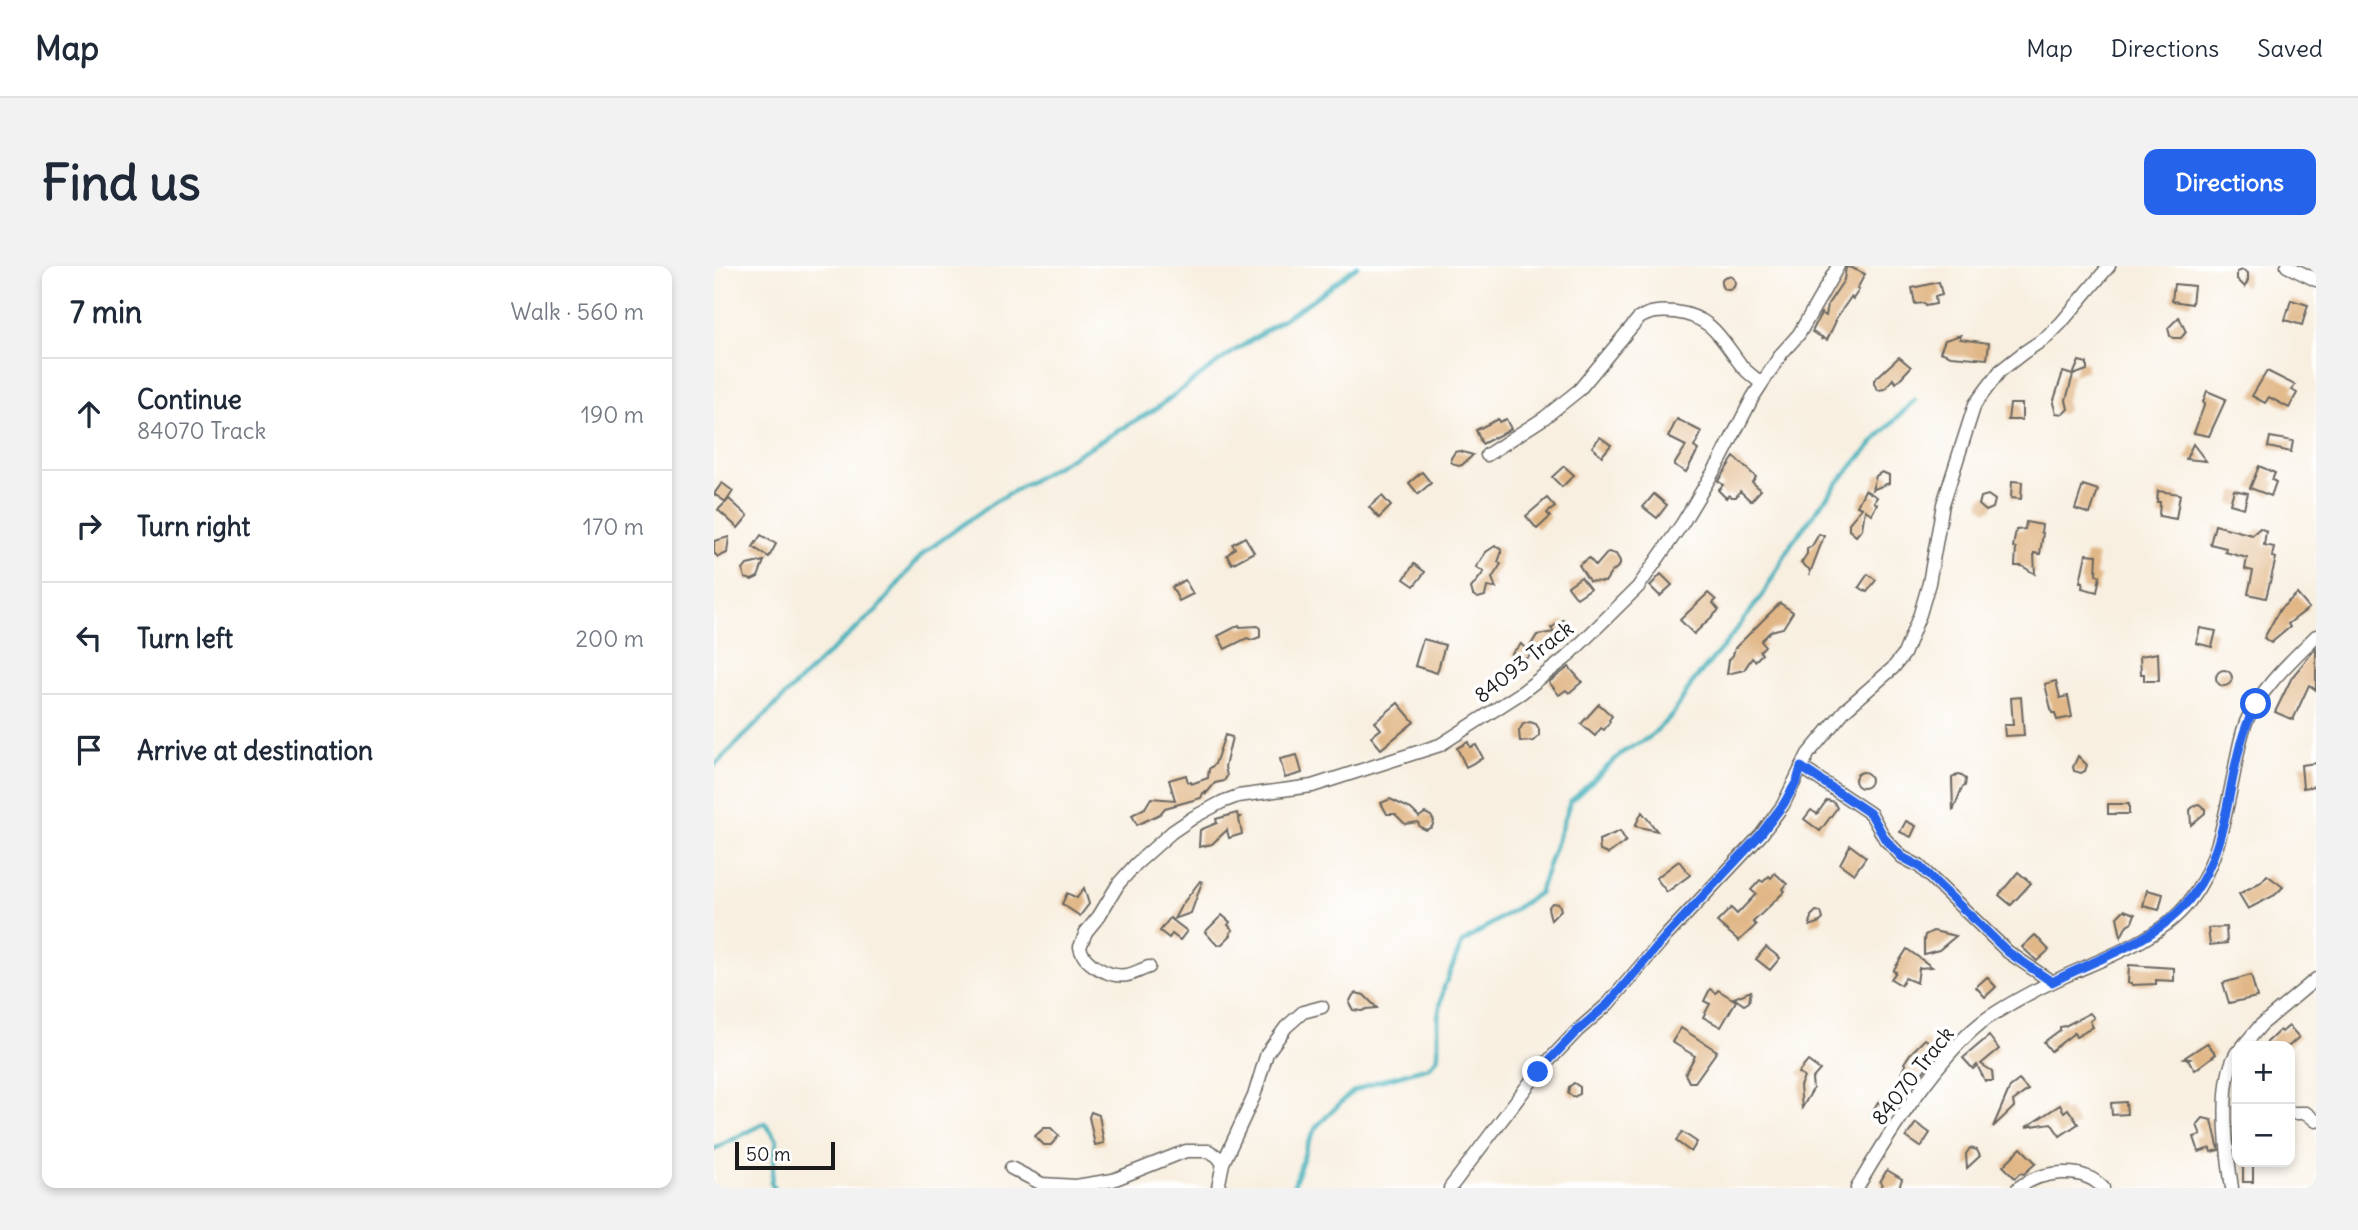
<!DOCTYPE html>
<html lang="en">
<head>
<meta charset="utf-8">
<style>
	body { margin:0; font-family:Delius,sans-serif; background:#f2f2f3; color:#1f2937 }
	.controls { position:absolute; right:21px; bottom:21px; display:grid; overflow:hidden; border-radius:14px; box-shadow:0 4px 10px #0003 }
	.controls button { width:63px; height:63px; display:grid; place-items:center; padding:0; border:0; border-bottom:2px solid #e0e1e3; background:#fff; color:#1f2937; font:35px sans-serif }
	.scale { position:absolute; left:21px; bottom:18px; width:100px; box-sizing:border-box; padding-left:7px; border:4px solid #1c1c1c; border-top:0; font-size:19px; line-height:24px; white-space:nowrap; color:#1c1c1c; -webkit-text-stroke:5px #fff; paint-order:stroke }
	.stop { position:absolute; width:21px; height:21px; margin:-16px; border:5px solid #2563eb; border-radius:50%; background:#fff }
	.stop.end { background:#2563eb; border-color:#fff; box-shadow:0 2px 7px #0008 }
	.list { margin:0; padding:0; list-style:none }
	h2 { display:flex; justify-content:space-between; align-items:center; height:91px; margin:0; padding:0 28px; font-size:30px }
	h2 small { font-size:23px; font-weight:400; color:#747a83 }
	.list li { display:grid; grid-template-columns:46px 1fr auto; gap:21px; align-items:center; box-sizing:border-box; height:112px; padding:0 28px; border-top:2px solid #e0e1e3 }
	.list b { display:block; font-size:26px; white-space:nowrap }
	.list p { margin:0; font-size:23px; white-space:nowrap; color:#747a83 }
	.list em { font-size:23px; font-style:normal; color:#747a83 }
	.icon { flex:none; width:38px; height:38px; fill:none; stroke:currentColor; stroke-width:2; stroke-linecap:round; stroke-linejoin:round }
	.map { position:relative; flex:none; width:1602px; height:922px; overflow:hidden; border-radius:14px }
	header { display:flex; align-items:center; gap:42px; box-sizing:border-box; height:98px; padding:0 35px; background:#fff; border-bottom:2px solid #e0e1e3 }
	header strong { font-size:33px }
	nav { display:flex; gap:38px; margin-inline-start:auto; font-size:24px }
	.intro { display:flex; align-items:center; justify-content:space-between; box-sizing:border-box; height:168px; padding:0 42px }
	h1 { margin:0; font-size:49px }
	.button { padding:18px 32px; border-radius:14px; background:#2563eb; color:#fff; font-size:24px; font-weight:700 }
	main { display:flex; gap:42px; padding:0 42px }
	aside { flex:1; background:#fff; border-radius:14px; box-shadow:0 4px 10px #0003 }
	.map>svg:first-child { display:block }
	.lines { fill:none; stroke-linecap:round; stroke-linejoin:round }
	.stream { stroke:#42b1bc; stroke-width:4.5 }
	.building { fill:#e1b787 }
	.street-casing { stroke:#696661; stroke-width:15 }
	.street { stroke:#fff; stroke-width:12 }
	.route { stroke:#2563eb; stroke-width:9 }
	.labels { text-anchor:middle; stroke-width:7; stroke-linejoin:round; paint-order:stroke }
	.street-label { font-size:21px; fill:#1c1c1c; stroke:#fff }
</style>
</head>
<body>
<header>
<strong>Map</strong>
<nav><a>Map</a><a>Directions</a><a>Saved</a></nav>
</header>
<div class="intro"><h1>Find us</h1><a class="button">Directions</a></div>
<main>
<aside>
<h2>7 min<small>Walk · 560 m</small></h2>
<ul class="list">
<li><svg class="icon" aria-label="ahead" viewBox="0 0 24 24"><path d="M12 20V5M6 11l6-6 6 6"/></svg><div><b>Continue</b><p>84070 Track</p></div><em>190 m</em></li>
<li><svg class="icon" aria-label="right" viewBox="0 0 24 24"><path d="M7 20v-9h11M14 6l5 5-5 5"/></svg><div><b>Turn right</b></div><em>170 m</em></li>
<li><svg class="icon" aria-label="left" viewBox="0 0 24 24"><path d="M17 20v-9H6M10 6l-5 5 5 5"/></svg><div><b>Turn left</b></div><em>200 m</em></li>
<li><svg class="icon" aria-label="arrive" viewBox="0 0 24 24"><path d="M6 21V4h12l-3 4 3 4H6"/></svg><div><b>Arrive at destination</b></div></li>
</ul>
</aside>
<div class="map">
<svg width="1602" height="922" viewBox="0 0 1602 922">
	<rect width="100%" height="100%" fill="#fff"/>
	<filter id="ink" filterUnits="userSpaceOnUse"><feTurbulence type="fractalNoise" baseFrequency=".0143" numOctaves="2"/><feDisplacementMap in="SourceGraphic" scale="14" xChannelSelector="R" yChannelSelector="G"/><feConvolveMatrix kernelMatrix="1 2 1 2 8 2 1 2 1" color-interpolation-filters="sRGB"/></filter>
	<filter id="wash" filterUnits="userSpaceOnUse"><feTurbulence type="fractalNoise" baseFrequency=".00686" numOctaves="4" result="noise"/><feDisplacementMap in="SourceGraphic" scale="28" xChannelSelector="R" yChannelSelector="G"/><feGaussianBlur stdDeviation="1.57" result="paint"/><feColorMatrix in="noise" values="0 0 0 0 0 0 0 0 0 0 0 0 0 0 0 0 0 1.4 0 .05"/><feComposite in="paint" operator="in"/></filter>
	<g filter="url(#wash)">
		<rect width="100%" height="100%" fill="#f8efe0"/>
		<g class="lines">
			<!-- stream -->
			<g class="stream">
				<polyline points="0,500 106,395 164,343 208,288 279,237 440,144 510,92 598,34 643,0"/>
				<polyline points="0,883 51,857 63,874 57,916 60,922"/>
				<polyline points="579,922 594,877 603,860 638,826 662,816 715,801 724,791 724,751 730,721 748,677 825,627 856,536 909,486 936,471 959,448 978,417 1013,376 1050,327 1077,278 1125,215 1165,170 1201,134"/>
			</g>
		</g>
		<g id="blocks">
			<!-- building -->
			<g class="building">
				<polygon points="1132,1 1138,2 1151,8 1143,23 1145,24 1139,33 1137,31 1121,54 1122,55 1113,74 1109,72 1107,74 1108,71 1098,66 1107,47 1112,50 1114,38 1130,14"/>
				<polygon points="1529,4 1534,7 1534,14 1531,21 1523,13 1523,6"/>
				<circle cx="1014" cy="17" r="7"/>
				<polygon points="1225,16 1228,29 1221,31 1222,38 1211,40 1210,37 1201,38 1198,22"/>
				<polygon points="1460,18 1480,20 1478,38 1458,35"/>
				<polygon points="1577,34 1594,39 1588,59 1571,54"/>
				<polygon points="1465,51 1472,66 1467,72 1459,72 1456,70 1454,62"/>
				<polygon points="1247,69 1246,73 1275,77 1273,93 1237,90 1226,86 1231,74"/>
				<polygon points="1185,91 1197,101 1182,117 1179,113 1171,123 1164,124 1160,118 1160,114"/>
				<polygon points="1365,95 1373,97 1373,104 1359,109 1352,134 1354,143 1349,148 1342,147 1339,137 1349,106 1359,109"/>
				<polygon points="1553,105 1581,119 1578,124 1583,127 1575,142 1555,131 1551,137 1538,130"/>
				<polygon points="1493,125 1512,133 1495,170 1480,167 1491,137 1489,136"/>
				<polygon points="1296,138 1308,138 1308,154 1294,154"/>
				<polygon points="784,153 785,156 792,153 797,163 768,178 762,164"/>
				<polygon points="963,153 988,166 980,181 984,184 972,206 960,199 972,180 954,171"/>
				<polygon points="886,171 897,179 888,190 878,181"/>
				<polygon points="1556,171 1579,175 1577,186 1554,181"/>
				<polygon points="1479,178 1492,195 1472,193"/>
				<polygon points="745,185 759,189 748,199 744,200 737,196 737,192 741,186"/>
				<polygon points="1020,191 1042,211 1038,216 1047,224 1037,235 1026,225 1022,231 1018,231 1015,229 1012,232 1004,224 1009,219 1004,215"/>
				<polygon points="850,200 860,209 848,221 838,211"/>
				<polygon points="1545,200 1561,207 1558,214 1562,216 1557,230 1536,222"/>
				<polygon points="708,206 717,217 704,228 695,217"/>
				<polygon points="1168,206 1175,209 1175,217 1158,224 1162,210"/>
				<polygon points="1298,215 1308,216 1307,233 1297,232"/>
				<polygon points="8,217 19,225 12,236 0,228"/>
				<polygon points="1369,219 1384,224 1376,248 1361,243"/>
				<polygon points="1151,224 1163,231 1160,236 1163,238 1158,248 1151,244 1148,263 1142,270 1135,264 1135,257 1148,242 1143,240"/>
				<polygon points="1520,224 1534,227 1530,242 1516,238"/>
				<polygon points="1444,225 1466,228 1462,253 1445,250 1446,236 1443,236"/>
				<polygon points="940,228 953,239 943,252 929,241"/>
				<polygon points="1274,229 1281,234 1279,242 1272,245 1265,239 1267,231"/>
				<polygon points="668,230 677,240 665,252 655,241"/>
				<polygon points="833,232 841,241 833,247 836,251 823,263 812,250"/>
				<polygon points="15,233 34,250 24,262 4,244"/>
				<polygon points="1312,256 1328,259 1327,266 1329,267 1326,288 1320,287 1321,308 1308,300 1301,300 1302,282 1299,281 1302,264 1311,263"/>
				<polygon points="1501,259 1538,269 1546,262 1552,265 1550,279 1560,281 1558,291 1562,292 1552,332 1534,328 1539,305 1531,303 1533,292 1511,286 1512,282 1496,278"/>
				<polygon points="1105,268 1110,270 1096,307 1095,303 1087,297 1093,288 1093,283 1098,280"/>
				<polygon points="47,269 62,278 55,291 39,281"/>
				<polygon points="15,271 13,287 4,291 0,287 0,275"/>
				<polygon points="531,271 540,286 518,298 513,289 521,282 518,278"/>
				<polygon points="781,280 785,281 788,285 784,296 787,298 778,312 782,322 773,321 771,330 764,332 759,329 757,322 770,306 762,301 772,286"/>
				<polygon points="894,286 902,288 906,295 906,299 897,307 891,316 875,315 865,299 875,292 882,300"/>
				<polygon points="1372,288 1383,289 1382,309 1386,310 1383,326 1368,322 1369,316 1366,316"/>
				<polygon points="50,295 44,311 38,314 31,312 29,304 33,299"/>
				<polygon points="700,298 711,306 700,320 690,313"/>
				<polygon points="947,308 958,319 946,330 936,320"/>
				<polygon points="1154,308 1162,314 1153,326 1145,321"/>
				<polygon points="867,311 876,323 863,332 854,320"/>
				<polygon points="471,314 479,328 465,335 458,321"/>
				<polygon points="994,327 1002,334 999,337 1005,344 980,368 966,354"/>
				<polygon points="1583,328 1595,342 1574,358 1576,361 1557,377 1550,372 1566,343"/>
				<polygon points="1066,337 1079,346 1069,362 1057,365 1047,375 1051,380 1046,385 1048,388 1041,395 1038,392 1030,404 1013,408 1015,394 1019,389 1021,382"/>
				<polygon points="849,354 857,368 845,375 841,367 830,384 815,382 823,369 840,366 837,362"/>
				<polygon points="525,359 526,361 544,360 546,363 546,371 538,374 533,372 511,383 504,370"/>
				<polygon points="1486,362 1502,365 1498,381 1482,377"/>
				<polygon points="709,373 731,379 723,407 701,400"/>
				<polygon points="807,378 817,388 806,398 797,388"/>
				<polygon points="1602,382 1602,424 1595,419 1579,454 1561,446 1578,411"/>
				<polygon points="1444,387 1445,415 1430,415 1430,408 1427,408 1426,390"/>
				<polygon points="855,401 868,416 855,427 852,424 845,429 835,416"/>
				<circle cx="1510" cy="412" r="8"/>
				<polygon points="1342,415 1346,432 1354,430 1358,451 1343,454 1341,447 1338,447 1331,418"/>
				<polygon points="1307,431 1310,469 1291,470 1290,459 1299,459 1297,432"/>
				<polygon points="684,437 700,456 667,483 657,471 667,463 661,456"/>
				<polygon points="885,438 898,450 895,454 896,456 890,464 887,462 881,470 867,458"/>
				<polygon points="816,456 822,458 825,463 825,470 820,475 806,476 805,465 809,458"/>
				<polygon points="511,469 518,471 511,501 513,510 510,515 501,517 491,529 492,526 489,527 487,532 451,542 446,548 423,559 418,549 431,542 437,532 461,534 455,514 472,509 474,516 477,516 477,518 494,512 495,503 501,498"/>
				<polygon points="754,476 756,481 762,479 769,492 752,501 743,482"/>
				<polygon points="583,489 588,507 571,512 566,493"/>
				<polygon points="1364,490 1373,499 1371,505 1367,507 1360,505 1359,501"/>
				<polygon points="1602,497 1602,520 1589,522 1587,499"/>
				<circle cx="1149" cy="514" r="8"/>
				<polygon points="1245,508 1252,513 1251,520 1248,522 1239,545 1238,512"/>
				<polygon points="676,533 697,543 705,551 711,547 717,550 720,555 718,561 712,564 706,561 704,556 691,558 681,548 673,548 667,537"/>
				<polygon points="1113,534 1120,536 1123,542 1106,565 1090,553 1097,544 1103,548"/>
				<rect x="1394" y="538" width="21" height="10"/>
				<polygon points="1485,538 1491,543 1491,547 1477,559 1476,544 1481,539"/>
				<polygon points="928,546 943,565 921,560"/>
				<polygon points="523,547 524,551 527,551 525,553 528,568 515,572 513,564 498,578 485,581 486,564 503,557 502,553"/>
				<polygon points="1192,555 1202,560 1197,571 1186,566"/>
				<polygon points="906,565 912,575 897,586 894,588 886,585 885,574"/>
				<polygon points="1136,579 1152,591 1140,608 1126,598"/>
				<polygon points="965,595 976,609 953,626 942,612"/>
				<polygon points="1304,606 1317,617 1297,639 1285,629"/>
				<polygon points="1061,607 1073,618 1069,623 1071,625 1039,656 1042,659 1025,675 1003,656 1017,642 1023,648 1042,628 1037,624 1046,614 1049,616 1055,610 1057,612"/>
				<polygon points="1553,609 1569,621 1561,629 1534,643 1525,628 1547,616"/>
				<polygon points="486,615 488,616 477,647 460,653 467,640"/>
				<polygon points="370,622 375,638 366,650 348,638 353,627 363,632"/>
				<polygon points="1433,624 1449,628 1445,644 1429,640"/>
				<polygon points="838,637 845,638 847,644 837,654 834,642"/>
				<polygon points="1410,644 1421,648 1418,656 1413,659 1407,671 1403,651"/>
				<polygon points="1102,645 1107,646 1109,653 1106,656 1096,660 1097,650"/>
				<polygon points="508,649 516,656 514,659 519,664 516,667 517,669 507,679 503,679 491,666"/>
				<polygon points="456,652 473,665 466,674 458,668 455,672 446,665"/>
				<polygon points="1512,661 1513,677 1496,679 1494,662"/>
				<polygon points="1219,665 1242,670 1225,684 1210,688 1210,674 1211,669"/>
				<polygon points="1321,669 1335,684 1323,695 1308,681"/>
				<polygon points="1052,681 1066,692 1056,704 1042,693"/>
				<polygon points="1193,683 1218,701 1205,702 1203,717 1191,712 1187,719 1177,713 1182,706 1179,705"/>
				<polygon points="1415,699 1460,702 1460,715 1442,714 1442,718 1418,719 1418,717 1414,717"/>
				<polygon points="1537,709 1543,731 1515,737 1509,717"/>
				<polygon points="1273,711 1282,721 1271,731 1262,721"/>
				<polygon points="996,723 1002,727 1004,724 1022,735 1007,761 989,751 996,738 990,735"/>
				<polygon points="1037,725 1035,736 1030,739 1020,732"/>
				<polygon points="642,727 650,729 663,742 652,743 648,745 639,744 635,737 639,729"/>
				<polygon points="1376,747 1380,752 1376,755 1379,761 1362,771 1360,767 1337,785 1330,776 1346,764 1346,761 1351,760"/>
				<polygon points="1575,760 1585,771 1575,780 1549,780 1566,764 1568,766"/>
				<polygon points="967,762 1003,785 981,816 975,816 971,808 981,790 958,776"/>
				<polygon points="1275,770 1285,783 1267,798 1278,805 1279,815 1271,815 1263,799 1259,803 1249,792"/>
				<polygon points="1211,773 1222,781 1216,789 1220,792 1201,816 1188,806 1192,799 1190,797 1196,788"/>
				<polygon points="1493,777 1502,788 1481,804 1474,794 1476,793 1470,792"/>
				<polygon points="1094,795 1106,804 1098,813 1099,823 1088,842 1086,820 1090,811 1084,807"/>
				<polygon points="1305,814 1314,824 1299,835 1300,841 1279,861 1296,821"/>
				<polygon points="860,817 866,821 866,828 860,831 854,828 855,821"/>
				<polygon points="1164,836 1177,843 1169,856 1157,848"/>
				<polygon points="1412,836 1413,848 1398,849 1397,837"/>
				<polygon points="1346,839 1350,846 1354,843 1364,858 1346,870 1337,857 1312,861"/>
				<polygon points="377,846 385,849 390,877 381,879 375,851"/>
				<polygon points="1489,852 1498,854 1505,884 1497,886 1496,882 1485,886 1480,871 1487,869 1483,859"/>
				<polygon points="1202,857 1216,867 1207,881 1192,871"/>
				<polygon points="330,862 337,862 345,870 337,879 330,879 321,870"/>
				<polygon points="968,866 983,876 977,886 962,875"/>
				<polygon points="1256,882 1263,884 1266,890 1253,902 1252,888"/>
				<polygon points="1307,882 1322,897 1310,908 1306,907 1301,912 1289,900"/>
				<rect x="1529" y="897" width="10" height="19"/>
				<polygon points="1173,904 1188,913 1185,922 1166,922 1168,918 1166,916"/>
			</g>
		</g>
	</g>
	<g filter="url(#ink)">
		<use href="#blocks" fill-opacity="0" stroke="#696661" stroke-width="2"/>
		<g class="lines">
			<defs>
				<g id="street">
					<polyline points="1573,0 1602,14"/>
					<path d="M773,189L830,152L865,124L924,53C936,45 946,45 961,46C998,51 1006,71 1027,99C1032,106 1040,111 1047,117"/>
					<polyline points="1087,501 1157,548 1171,573 1188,591 1205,600 1294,686 1338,716"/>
					<path d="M435,701C428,703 420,708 413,709C396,712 369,698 366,681L372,666L385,650L405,617L422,598L458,566L480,551L508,536L524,530L598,520L726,479L807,427L852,392L924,321L968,258L1007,193L1039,131L1068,87L1085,68L1124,0"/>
					<polyline points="1529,780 1547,759 1602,713"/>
					<polyline points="1576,847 1592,847 1602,855"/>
					<polyline points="297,902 328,918 362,920 399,914 472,885 495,885 503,890 509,897"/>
					<polyline points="504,922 509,897 540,830 553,787 572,761 589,746 608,741"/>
					<polyline points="736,922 824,806 863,765 894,738 953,669 1047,569 1069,539 1094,488 1131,444 1179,402 1190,388 1206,348 1215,317 1229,238 1261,138 1286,105 1309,87 1333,71 1347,57 1395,0"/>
					<path d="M1143,922C1172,872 1228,783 1275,751C1298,736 1324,722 1349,711C1390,692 1447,673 1475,636C1503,600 1511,551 1520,507C1523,490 1526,472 1532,456C1546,423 1577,395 1602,370"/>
					<path d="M1304,922C1327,905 1369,899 1389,922"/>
					<path d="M1518,922C1513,888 1504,815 1523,786"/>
				</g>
			</defs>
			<!-- street casing -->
			<use href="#street" class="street-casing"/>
			<!-- street -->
			<use href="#street" class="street"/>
		</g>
	</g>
	<g class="lines" filter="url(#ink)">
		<!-- route -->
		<path class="route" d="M824,806L863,765L894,738L953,669L1046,569L1069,539L1083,515L1087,501L1157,548L1171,573L1188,591L1205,600L1294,686L1338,716C1433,669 1487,663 1512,546C1520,509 1524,472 1542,438"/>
	</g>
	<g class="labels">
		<!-- street labels -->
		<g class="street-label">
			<text transform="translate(810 396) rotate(-38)" y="7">84093 Track</text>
			<text transform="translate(1199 810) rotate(-52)" y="7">84070 Track</text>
		</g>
	</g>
</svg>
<div class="controls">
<button>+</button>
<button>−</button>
</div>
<div class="scale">50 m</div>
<div class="stop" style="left:1542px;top:438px"></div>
<div class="stop end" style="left:824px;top:806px"></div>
</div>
</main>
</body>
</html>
